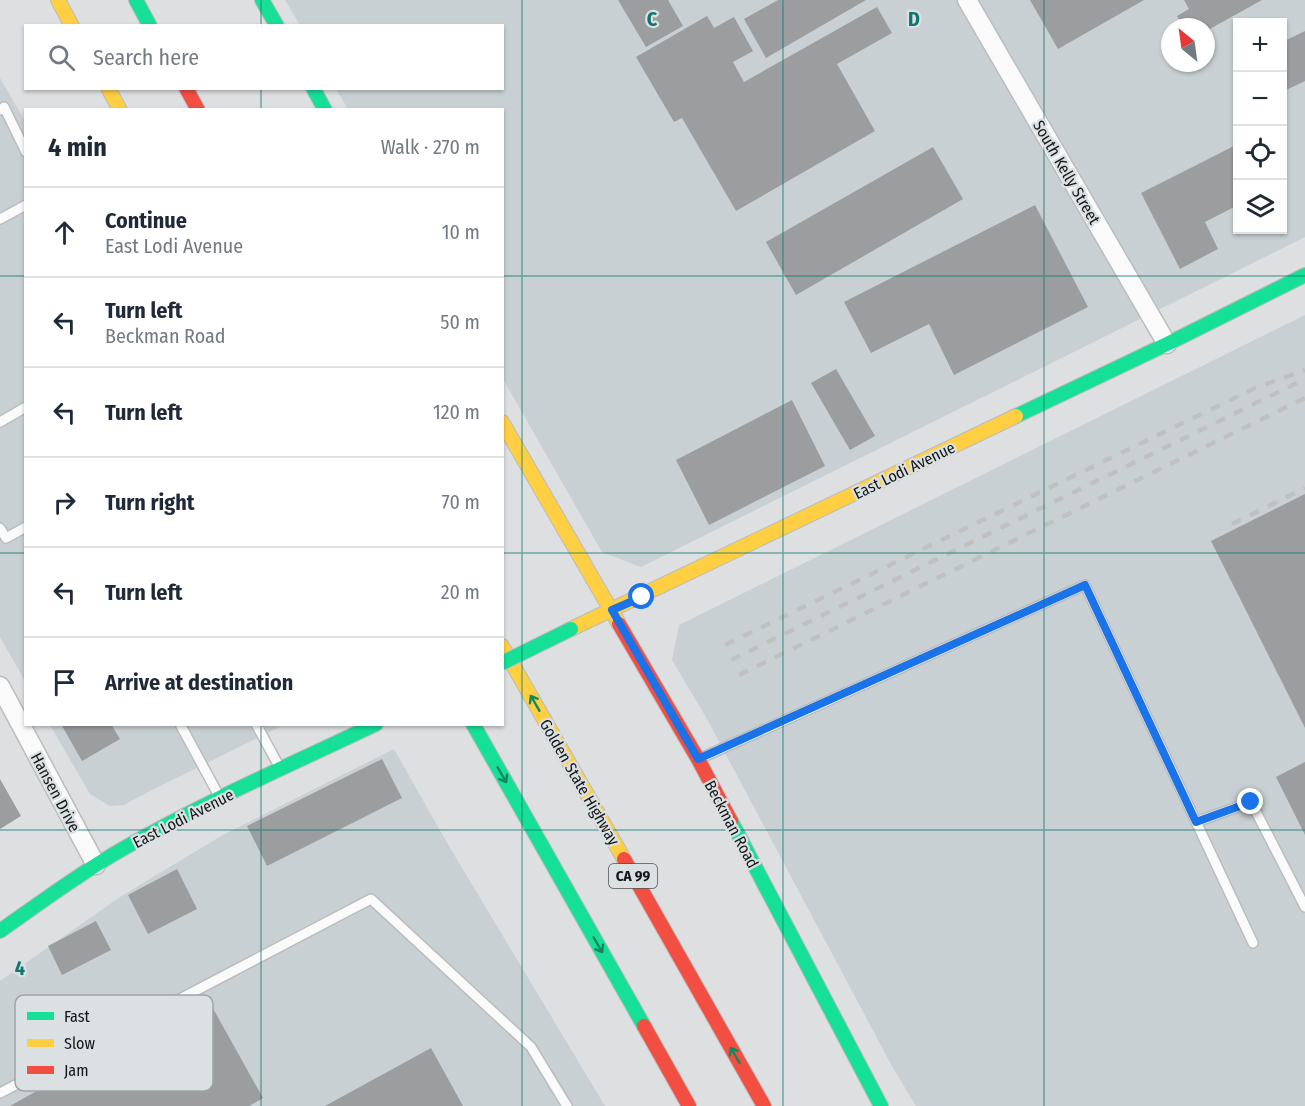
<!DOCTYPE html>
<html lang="en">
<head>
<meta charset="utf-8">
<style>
	body { margin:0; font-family:"Fira Sans Condensed",sans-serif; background:#f6f6f7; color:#1f2937 }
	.controls { position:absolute; right:18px; top:18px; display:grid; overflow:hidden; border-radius:0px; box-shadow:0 2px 4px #0004 }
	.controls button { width:54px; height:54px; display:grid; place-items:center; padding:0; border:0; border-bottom:2px solid #e0e1e3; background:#fff; color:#1f2937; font:30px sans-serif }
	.compass { position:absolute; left:1161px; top:18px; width:54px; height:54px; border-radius:50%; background:#fff; box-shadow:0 2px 4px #0004; rotate:331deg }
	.stop { position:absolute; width:18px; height:18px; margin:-14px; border:4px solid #1a73e8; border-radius:50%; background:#fff }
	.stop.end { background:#1a73e8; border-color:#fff; box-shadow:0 2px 6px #0008 }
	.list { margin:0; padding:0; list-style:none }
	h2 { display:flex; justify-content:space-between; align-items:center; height:78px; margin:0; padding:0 24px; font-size:26px }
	h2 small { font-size:20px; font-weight:400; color:#747a83 }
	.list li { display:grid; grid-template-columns:39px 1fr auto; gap:18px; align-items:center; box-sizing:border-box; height:90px; padding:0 24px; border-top:2px solid #e0e1e3 }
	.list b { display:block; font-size:22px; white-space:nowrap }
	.list p { margin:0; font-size:20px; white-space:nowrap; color:#747a83 }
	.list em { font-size:20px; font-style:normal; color:#747a83 }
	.icon { flex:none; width:33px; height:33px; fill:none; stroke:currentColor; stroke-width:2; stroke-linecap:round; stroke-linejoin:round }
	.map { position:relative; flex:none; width:1305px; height:1106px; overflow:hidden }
	.search { position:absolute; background:#fff; box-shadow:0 2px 4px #0004; left:24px; top:24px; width:480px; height:66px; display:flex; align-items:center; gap:15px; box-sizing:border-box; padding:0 21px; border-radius:0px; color:#747a83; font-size:22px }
	.panel { position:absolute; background:#fff; box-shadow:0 2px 4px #0004; left:24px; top:108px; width:480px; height:618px; border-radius:0px }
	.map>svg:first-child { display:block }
	.built { fill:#c9d0d4; fill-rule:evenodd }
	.building { fill:#9b9d9e }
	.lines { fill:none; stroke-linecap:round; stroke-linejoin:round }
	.lane-casing { stroke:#babcbd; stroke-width:12 }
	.street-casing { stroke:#babcbd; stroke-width:21 }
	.fast-casing { stroke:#babcbd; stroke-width:16 }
	.slow-casing { stroke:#babcbd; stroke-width:16 }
	.jam-casing { stroke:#babcbd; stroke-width:16 }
	.lane { stroke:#fafafa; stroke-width:9 }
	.street { stroke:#fafafa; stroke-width:18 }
	.fast { stroke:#16e098; stroke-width:14 }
	.slow { stroke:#ffcf43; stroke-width:14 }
	.jam { stroke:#f24e42; stroke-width:14 }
	.rail { stroke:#c0c0c1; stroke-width:4.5; stroke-dasharray:10 10; stroke-linecap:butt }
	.fast-bridge-casing { stroke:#babcbd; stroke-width:16; stroke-linecap:butt }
	.fast-bridge { stroke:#16e098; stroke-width:14 }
	.oneway { stroke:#16865e }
	.route { stroke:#1a73e8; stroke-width:8 }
	.grid { fill:none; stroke:#0f766e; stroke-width:1.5; stroke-opacity:0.55 }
	.labels { text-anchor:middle; stroke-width:4.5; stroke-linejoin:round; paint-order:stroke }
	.shield { fill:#dbe0e3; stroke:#505354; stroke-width:1.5 }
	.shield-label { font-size:15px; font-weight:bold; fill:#151717 }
	.street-label { font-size:16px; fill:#151717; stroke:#dbe0e3 }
	.key { fill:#dbe0e3; stroke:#a0a4a6; stroke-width:1.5 }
	.key-label { font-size:16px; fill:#151717 }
	.grid-label { font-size:20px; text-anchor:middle; font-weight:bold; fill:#0f766e; stroke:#dbe0e3; stroke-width:4.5; stroke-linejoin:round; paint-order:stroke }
</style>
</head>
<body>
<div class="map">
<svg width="1305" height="1106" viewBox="0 0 1305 1106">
	<rect width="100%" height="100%" fill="#dddfe1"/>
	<!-- built -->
	<g class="built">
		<path d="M285,0H1305V237L641,567L602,552L503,379L502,110L348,109L336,89L502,88V26L300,25ZM1238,22H1282V230H1238ZM1170,27H1206V63H1170Z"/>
		<polygon points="0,78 26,123 25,681 0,637"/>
		<polygon points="1305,315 1305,1106 916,1106 893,1068 707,719 672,660 679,625"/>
		<polygon points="50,725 284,725 150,791 124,805 110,806 90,794"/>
		<polygon points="394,749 446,841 605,1106 0,1106 0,981 120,897 221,836"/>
	</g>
	<!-- building -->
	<g class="building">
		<polygon points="618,0 668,0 683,26 646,47"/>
		<polygon points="778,0 866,0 766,58 744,19"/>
		<polygon points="1030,0 1144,0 1058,49"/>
		<polygon points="1184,0 1262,0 1206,31 1206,27 1183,27 1177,16 1189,9"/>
		<polygon points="877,7 892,33 837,64 875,131 736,211 682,118 674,122 636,57 707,16 714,28 734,17 753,51 733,62 744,82"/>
		<polygon points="1305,31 1305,81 1282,92 1282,42"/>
		<polygon points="1238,144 1238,205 1205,222 1218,249 1180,269 1141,193"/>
		<polygon points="933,147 963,199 796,295 766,242"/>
		<polygon points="1035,205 1088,307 954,375 929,324 871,353 844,302"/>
		<polygon points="836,369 875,436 850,450 811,383"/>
		<polygon points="792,400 825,466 709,525 676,460"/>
		<polygon points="1305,494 1305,728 1211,541"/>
		<polygon points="61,724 111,724 120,739 82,761"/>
		<polygon points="382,759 402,798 267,866 247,826"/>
		<polygon points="1305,762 1305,835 1276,777"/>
		<polygon points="0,779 21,816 0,829"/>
		<polygon points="177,869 197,909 148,934 128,895"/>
		<polygon points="96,921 111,950 62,975 48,946"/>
		<polygon points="206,996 263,1098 249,1106 10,1106"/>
		<polygon points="431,1048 463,1106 325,1106"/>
	</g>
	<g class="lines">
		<defs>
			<g id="lane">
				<polyline points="0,110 4,107 26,152"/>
				<polyline points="0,219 26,205"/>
				<polyline points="0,422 26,407"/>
				<polyline points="0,528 6,538 26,527"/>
				<polyline points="180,724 219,796"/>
				<polyline points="256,724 280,768"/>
				<polyline points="701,758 1085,585 1253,943"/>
				<polyline points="1196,822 1251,802 1305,907"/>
				<polyline points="0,1093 371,899 531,1047 567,1106"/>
			</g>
			<g id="street">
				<polyline points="967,0 1167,344"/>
				<polyline points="0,686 96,865"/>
			</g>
			<g id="fast">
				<polyline points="136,0 150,26"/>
				<polyline points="262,0 277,26"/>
				<polyline points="313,88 325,110"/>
				<polyline points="1016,416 1167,344 1305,275"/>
				<polyline points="473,724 644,1026"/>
				<polyline points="731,821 881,1106"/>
				<path d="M0,931C41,902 82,872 126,847C207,801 292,764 376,724"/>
			</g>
			<g id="slow">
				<polyline points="58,0 72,26"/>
				<polyline points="108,88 120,110"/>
				<polyline points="502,422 619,624"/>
				<polyline points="571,629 1016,416"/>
				<polyline points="502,646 624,859"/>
			</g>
			<g id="jam">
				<polyline points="186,88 198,110"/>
				<polyline points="619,624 698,759 731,821"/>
				<polyline points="624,859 764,1106"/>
				<polyline points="644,1026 689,1106"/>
			</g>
		</defs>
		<!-- lane casing -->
		<use href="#lane" class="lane-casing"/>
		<!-- street casing -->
		<use href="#street" class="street-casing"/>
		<!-- fast casing -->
		<use href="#fast" class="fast-casing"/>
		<!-- slow casing -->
		<use href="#slow" class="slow-casing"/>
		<!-- jam casing -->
		<use href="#jam" class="jam-casing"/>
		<!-- lane -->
		<use href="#lane" class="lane"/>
		<!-- street -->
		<use href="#street" class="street"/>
		<!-- fast -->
		<use href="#fast" class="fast"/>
		<!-- slow -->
		<use href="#slow" class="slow"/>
		<!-- jam -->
		<use href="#jam" class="jam"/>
		<!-- rail -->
		<g class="rail">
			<polyline points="1232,524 1305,488"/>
			<polyline points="725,645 1255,388 1305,370"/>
			<polyline points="731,660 1305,379"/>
			<polyline points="739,675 1305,398"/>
		</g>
		<defs>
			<polyline id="fast-bridge" points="502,663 571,629"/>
		</defs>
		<!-- fast-bridge casing -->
		<use href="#fast-bridge" class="fast-bridge-casing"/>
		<!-- fast-bridge -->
		<use href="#fast-bridge" class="fast-bridge"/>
	</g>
	<!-- one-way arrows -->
	<defs><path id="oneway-shaft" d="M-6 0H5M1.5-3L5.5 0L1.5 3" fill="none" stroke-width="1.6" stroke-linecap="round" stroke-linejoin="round" transform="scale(1.5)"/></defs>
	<g class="oneway">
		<use href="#oneway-shaft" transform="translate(535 703) rotate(-120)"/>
		<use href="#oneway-shaft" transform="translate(502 775) rotate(60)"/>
		<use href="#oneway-shaft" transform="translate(598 945) rotate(60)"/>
		<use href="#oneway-shaft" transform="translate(735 1055) rotate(-120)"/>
	</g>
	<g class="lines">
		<!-- route -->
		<polyline class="route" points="642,597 612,610 698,759 1085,585 1196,822 1251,802"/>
	</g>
	<!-- grid -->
	<path class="grid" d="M261,0V26M522,0V1106M783,0V1106M1044,0V1106M261,88V110M0,276H26M502,276H1305M0,553H26M502,553H1305M261,724V1106M0,830H1305"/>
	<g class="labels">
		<!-- shield labels -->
		<rect class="shield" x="609" y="864" width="48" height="24" rx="4.5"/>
		<g class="shield-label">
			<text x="633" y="881">CA 99</text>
		</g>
		<!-- street labels -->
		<g class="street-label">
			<text transform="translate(1067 172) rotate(60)" y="6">South Kelly Street</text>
			<text transform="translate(904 470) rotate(-26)" y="6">East Lodi Avenue</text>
			<text transform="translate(580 782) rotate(60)" y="6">Golden State Highway</text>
			<text transform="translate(56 792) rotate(62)" y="6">Hansen Drive</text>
			<text transform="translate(183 818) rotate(-27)" y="6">East Lodi Avenue</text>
			<text transform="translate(732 824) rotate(62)" y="6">Beckman Road</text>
		</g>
	</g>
	<!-- legend -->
	<rect x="15" y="995" width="198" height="96" rx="9" class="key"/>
	<rect x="27" y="1012" width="27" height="8" fill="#16e098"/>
	<rect x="27" y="1039" width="27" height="8" fill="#ffcf43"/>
	<rect x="27" y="1066" width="27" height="8" fill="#f24e42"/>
	<g class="key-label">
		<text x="64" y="1022">Fast</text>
		<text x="64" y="1049">Slow</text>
		<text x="64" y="1076">Jam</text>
	</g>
	<g class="grid-label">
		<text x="652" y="26">C</text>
		<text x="914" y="26">D</text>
		<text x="20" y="975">4</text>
	</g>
</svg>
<div class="controls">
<button>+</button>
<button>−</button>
<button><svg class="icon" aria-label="locate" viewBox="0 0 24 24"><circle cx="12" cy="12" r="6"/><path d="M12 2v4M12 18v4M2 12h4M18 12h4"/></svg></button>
<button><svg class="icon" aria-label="layers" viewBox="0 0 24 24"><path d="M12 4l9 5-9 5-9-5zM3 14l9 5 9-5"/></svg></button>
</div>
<svg class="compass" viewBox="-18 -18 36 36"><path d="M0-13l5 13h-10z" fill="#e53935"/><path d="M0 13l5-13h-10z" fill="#747a83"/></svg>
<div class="stop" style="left:642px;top:597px"></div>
<div class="stop end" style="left:1251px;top:802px"></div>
<div class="search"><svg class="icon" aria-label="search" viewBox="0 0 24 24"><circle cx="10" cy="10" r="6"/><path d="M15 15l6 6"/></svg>Search here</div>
<section class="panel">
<h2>4 min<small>Walk · 270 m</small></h2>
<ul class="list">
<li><svg class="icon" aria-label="ahead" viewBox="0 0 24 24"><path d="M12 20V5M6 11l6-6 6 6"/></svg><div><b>Continue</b><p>East Lodi Avenue</p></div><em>10 m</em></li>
<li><svg class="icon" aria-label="left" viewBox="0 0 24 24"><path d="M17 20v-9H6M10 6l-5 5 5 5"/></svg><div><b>Turn left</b><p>Beckman Road</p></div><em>50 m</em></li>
<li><svg class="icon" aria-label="left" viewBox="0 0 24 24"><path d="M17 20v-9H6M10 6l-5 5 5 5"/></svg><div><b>Turn left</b></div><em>120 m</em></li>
<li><svg class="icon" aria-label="right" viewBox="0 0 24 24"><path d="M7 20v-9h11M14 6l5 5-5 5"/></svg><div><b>Turn right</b></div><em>70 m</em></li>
<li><svg class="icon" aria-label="left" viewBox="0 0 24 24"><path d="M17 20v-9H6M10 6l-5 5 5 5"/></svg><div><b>Turn left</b></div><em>20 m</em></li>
<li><svg class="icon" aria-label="arrive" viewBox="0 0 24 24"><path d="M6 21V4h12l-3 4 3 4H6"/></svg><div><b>Arrive at destination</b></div></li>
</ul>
</section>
</div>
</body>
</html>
